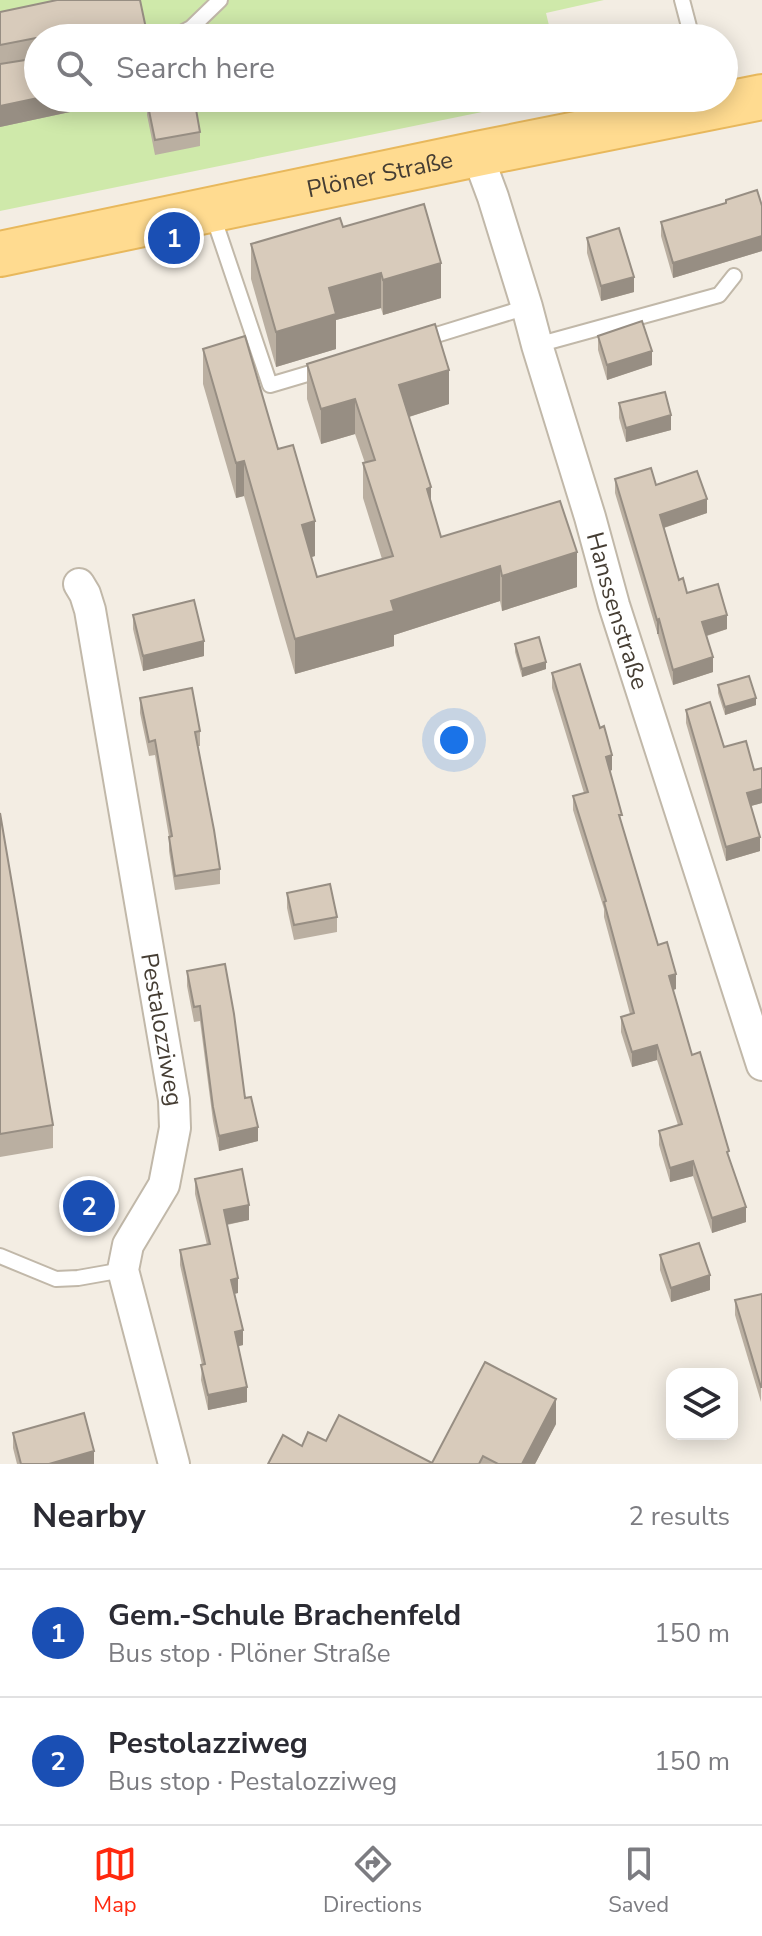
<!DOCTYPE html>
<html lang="en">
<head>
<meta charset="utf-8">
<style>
	body { margin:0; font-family:"Nunito Sans",sans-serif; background:#f7f7f7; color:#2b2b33 }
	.controls { position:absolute; right:24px; bottom:24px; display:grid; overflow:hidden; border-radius:16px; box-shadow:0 4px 20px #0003 }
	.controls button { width:72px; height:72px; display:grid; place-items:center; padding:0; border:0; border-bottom:2px solid #e1e1e2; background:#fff; color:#2b2b33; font:40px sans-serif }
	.you { position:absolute; left:454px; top:740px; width:28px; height:28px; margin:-20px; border:6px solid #fff; border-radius:50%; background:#1a73e8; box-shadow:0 0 0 12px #1a73e833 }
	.badge { display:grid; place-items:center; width:52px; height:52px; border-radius:50%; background:#ff280e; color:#fff; font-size:26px; font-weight:700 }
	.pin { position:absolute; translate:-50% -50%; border:4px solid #fff; box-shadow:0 2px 8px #0006 }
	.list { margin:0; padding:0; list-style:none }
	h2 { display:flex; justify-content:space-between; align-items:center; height:104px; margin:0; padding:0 32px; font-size:34px }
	h2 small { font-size:26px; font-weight:400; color:#7c7c81 }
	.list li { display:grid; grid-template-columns:52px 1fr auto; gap:24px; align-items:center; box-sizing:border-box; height:128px; padding:0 32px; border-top:2px solid #e1e1e2 }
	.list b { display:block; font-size:30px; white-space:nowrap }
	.list p { margin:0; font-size:26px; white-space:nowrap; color:#7c7c81 }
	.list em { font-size:26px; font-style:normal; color:#7c7c81 }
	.icon { flex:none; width:44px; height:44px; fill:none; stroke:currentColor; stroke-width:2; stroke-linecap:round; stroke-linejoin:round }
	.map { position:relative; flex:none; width:762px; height:1464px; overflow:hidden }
	.search { position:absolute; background:#fff; box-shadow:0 4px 20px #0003; left:24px; right:24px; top:24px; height:88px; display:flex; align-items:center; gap:20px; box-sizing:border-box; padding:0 28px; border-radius:44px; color:#7c7c81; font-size:30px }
	.sheet { height:360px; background:#fff }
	nav { display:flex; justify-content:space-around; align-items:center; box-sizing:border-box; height:112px; border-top:2px solid #e1e1e2; background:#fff; font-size:22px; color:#7c7c81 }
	nav a { display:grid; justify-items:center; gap:4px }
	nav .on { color:#ff280e }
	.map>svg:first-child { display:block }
	.green { fill:#cfe9aa }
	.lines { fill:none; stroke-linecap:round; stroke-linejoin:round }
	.lane-casing { stroke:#c1b8a9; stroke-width:18 }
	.street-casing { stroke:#c1b8a9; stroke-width:34 }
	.primary-casing { stroke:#e8b85c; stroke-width:48 }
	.lane { stroke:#fff; stroke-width:14 }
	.street { stroke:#fff; stroke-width:30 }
	.primary { stroke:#ffdb90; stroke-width:44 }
	.wall { fill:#baafa1 }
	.shaded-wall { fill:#978e83 }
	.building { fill:#d8cbbb; stroke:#978e83; stroke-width:2 }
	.labels { text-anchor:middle; stroke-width:6; stroke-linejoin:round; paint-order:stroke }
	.street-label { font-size:24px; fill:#453d33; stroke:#fff }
</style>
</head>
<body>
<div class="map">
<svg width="762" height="1464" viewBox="0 0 762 1464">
	<rect width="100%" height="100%" fill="#f3ede3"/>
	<!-- green -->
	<polygon class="green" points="0,0 604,0 546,13 552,38 38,38 38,98 550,98 0,211"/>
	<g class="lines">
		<defs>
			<g id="lane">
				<polyline points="682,0 692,38"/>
				<polyline points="172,38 191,28 220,0"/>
				<polyline points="213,216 270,385 324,369"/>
				<polyline points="420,340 527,307"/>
				<polyline points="537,345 719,295 734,276"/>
				<polyline points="0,1256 56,1279 78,1278 123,1270"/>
			</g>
			<g id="street">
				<path id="s1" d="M477,154L493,197L527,307L537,345L590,517L614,605L762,1065"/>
				<path id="s2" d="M79,584L85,594L90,610L174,1100L175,1128L164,1185L128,1245L123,1270L174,1464"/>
			</g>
			<g id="primary">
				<path id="s3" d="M0,254L477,154L762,97"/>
			</g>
		</defs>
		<!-- lane casing -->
		<use href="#lane" class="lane-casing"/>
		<!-- street casing -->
		<use href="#street" class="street-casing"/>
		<!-- primary casing -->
		<use href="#primary" class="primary-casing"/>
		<!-- lane -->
		<use href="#lane" class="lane"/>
		<!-- street -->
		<use href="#street" class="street"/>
		<!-- primary -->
		<use href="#primary" class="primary"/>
	</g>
	<!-- wall -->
	<g class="wall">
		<polygon points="0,12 38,38 38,98 135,98 0,127"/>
		<polygon points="147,101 200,132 200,146 155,155 147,115"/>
		<polygon points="726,200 762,206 762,251 673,278 661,236 661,222 726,203"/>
		<polygon points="343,227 441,298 383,315 381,308 336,320 336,349 276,367 251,279 251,244"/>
		<polygon points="587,238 634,292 601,301 587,253"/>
		<polygon points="598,336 652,365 607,380 598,350"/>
		<polygon points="203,349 278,449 315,556 311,557 317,577 382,559 363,498 363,463 365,463 355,434 321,444 307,399 307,364 449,404 409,417 431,505 441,537 577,587 502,611 500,601 394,635 394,646 295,674 244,496 236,498 203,384"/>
		<polygon points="619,403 671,430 626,442 619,418"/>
		<polygon points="615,479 656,485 707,513 664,528 679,580 687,593 727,629 707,636 713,672 673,685 615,493"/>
		<polygon points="133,615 204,656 143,671 133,629"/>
		<polygon points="515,644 546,669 522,677 515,652"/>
		<polygon points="552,673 612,770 610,771 622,825 658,945 676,989 673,990 692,1055 729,1158 746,1222 712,1233 693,1176 670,1182 659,1145 659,1131 678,1125 657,1060 632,1067 621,1032 621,1017 630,1014 604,917 604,909 573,810 573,796 584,793 552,688"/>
		<polygon points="718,685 756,705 725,715 718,693"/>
		<polygon points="140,698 200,731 200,746 197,746 220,869 220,884 175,890 169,851 169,837 155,755 149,756 140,713"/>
		<polygon points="686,710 724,747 754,770 762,768 762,803 751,806 760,851 726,861 686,723"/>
		<polygon points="0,813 53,1125 53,1148 0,1157"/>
		<polygon points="287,893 337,917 337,932 294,940 287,908"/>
		<polygon points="187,971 245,1098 258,1141 219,1151 213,1121 200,1021 194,1022 187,986"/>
		<polygon points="195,1179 249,1220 227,1225 238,1293 235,1294 243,1345 238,1346 247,1402 208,1410 201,1380 202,1365 180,1265 180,1250 207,1245 195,1194"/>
		<polygon points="660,1255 710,1290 671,1302 660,1270"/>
		<polygon points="762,1294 761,1402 735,1315 735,1300"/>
		<polygon points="556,1424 535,1464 268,1464 302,1446 326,1441 432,1463"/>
		<polygon points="13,1433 94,1464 17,1464 13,1448"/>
	</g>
	<!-- shaded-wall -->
	<g class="shaded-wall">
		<polygon points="38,98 135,98 0,127 0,106"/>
		<polygon points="762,236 762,251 673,278 673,263"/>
		<polygon points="441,263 441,298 383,315 383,280"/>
		<polygon points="381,273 381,308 336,320 336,349 276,367 276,332 329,288"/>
		<polygon points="634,277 634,292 601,301 601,286"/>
		<polygon points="652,351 652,365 607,380 607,365"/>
		<polygon points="449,370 449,404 399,420 399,385"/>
		<polygon points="355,399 355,434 321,444 321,409"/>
		<polygon points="671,415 671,430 626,442 626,428"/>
		<polygon points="244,461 244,496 236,498 236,463"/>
		<polygon points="431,487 431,522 427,489"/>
		<polygon points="707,499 707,513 660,529 660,515"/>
		<polygon points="315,521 315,556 302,560 302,525"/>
		<polygon points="577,552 577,587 502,611 502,576"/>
		<polygon points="500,566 500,601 394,635 394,646 295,674 295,639 391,601"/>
		<polygon points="727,615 727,629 702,637 702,622"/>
		<polygon points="659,619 659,634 657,634 657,620"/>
		<polygon points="204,641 204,656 143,671 143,656"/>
		<polygon points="713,657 713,672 673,685 673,670"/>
		<polygon points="546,662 546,669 522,677 522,669"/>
		<polygon points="756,698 756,705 725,715 725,707"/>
		<polygon points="612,755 612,770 606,772 606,757"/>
		<polygon points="762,789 762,803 747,807 747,793"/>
		<polygon points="760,837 760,851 726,861 726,847"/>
		<polygon points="676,974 676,989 669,991 669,976"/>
		<polygon points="657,1045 657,1060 632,1067 632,1052"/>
		<polygon points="258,1127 258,1141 219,1151 219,1136"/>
		<polygon points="693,1161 693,1176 670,1182 670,1168"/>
		<polygon points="249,1205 249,1220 224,1225 224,1210"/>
		<polygon points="746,1207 746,1222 712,1233 712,1218"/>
		<polygon points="710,1275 710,1290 671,1302 671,1288"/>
		<polygon points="238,1278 238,1293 231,1294 231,1280"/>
		<polygon points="243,1330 243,1345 235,1347 235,1332"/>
		<polygon points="247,1387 247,1402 208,1410 208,1395"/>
		<polygon points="556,1399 556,1424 535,1464 522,1464"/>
		<polygon points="94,1451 94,1464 49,1464"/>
	</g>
	<!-- building -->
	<g class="building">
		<polygon points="57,0 140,0 148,38 36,38 0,45 0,12"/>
		<polygon points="38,58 38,98 0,106 0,64"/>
		<polygon points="162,98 194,98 200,132 155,140 147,101"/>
		<polygon points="757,190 762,206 762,236 673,263 661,222 726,203 726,200"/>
		<polygon points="424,204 441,263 383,280 381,273 329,288 336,314 276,332 251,244 340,218 343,227"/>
		<polygon points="619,228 634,277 601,286 587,238"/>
		<polygon points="642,321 652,351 607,365 598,336"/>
		<polygon points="435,324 449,370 399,385 431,487 427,489 441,537 560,501 577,552 502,576 500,566 391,601 394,611 295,639 244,461 236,463 203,349 245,336 278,449 293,445 315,521 302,525 317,577 393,556 363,463 375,460 355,399 321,409 307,364"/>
		<polygon points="665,392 671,415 626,428 619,403"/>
		<polygon points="651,468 656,485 697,471 707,499 660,515 679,580 683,578 687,593 718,584 727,615 702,622 713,657 673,670 659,619 657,620 648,589 615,479"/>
		<polygon points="194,600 204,641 143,656 133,615"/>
		<polygon points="539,637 546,662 522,669 515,644"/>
		<polygon points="580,664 600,728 604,726 612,755 606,757 622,815 619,815 658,945 667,942 676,974 669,976 692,1055 700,1052 729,1151 727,1152 746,1207 712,1218 693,1161 670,1168 659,1131 682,1124 657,1045 632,1052 621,1017 634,1013 604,902 606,901 573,796 588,792 552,673"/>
		<polygon points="749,676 756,698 725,707 718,685"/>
		<polygon points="192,688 200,731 195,732 214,830 220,869 175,876 169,837 172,836 155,740 149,742 140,698"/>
		<polygon points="710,702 724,747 746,741 754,770 762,768 762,789 747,793 760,837 726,847 686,710"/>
		<polygon points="0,813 53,1125 0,1134"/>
		<polygon points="330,884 337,917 294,925 287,893"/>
		<polygon points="225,964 234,1014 245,1098 251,1097 258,1127 219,1136 213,1107 200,1006 194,1007 187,971"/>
		<polygon points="242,1169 249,1205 224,1210 238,1278 231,1280 243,1330 235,1332 247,1387 208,1395 201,1365 205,1364 180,1250 210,1244 195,1179"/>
		<polygon points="699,1243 710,1275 671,1288 660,1255"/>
		<polygon points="762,1294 762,1387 761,1387 735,1300"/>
		<polygon points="485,1362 556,1399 522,1464 498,1464 483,1456 479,1464 268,1464 283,1435 302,1446 308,1432 326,1441 339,1415 432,1463"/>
		<polygon points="84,1413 94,1451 49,1464 21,1464 13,1433"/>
	</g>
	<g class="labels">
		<!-- street labels -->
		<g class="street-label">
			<text dy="8" stroke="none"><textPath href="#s3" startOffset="388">Plöner Straße</textPath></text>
			<text dy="8" stroke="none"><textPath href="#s1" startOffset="478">Hanssenstraße</textPath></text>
			<text dy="8" stroke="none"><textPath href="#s2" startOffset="454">Pestalozziweg</textPath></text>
		</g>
	</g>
</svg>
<div class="controls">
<button><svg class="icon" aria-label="layers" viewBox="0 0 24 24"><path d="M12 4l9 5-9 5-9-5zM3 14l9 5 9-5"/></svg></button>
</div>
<div class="you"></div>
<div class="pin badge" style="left:174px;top:238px;background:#1a4fb4">1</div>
<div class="pin badge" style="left:89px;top:1206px;background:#1a4fb4">2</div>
<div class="search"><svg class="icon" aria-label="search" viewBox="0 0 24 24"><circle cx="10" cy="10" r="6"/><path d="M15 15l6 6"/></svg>Search here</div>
</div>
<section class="sheet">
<h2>Nearby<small>2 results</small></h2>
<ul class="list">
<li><span class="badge" style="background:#1a4fb4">1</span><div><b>Gem.-Schule Brachenfeld</b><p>Bus stop · Plöner Straße</p></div><em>150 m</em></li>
<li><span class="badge" style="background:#1a4fb4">2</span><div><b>Pestolazziweg</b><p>Bus stop · Pestalozziweg</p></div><em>150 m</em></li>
</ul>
</section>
<nav>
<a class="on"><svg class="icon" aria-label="map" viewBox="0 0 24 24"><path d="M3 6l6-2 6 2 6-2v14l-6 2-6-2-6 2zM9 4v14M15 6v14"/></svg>Map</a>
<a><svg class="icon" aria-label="directions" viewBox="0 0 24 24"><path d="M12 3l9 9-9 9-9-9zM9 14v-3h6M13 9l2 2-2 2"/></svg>Directions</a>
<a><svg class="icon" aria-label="saved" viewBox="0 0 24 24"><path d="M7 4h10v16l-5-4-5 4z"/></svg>Saved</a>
</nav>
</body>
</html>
